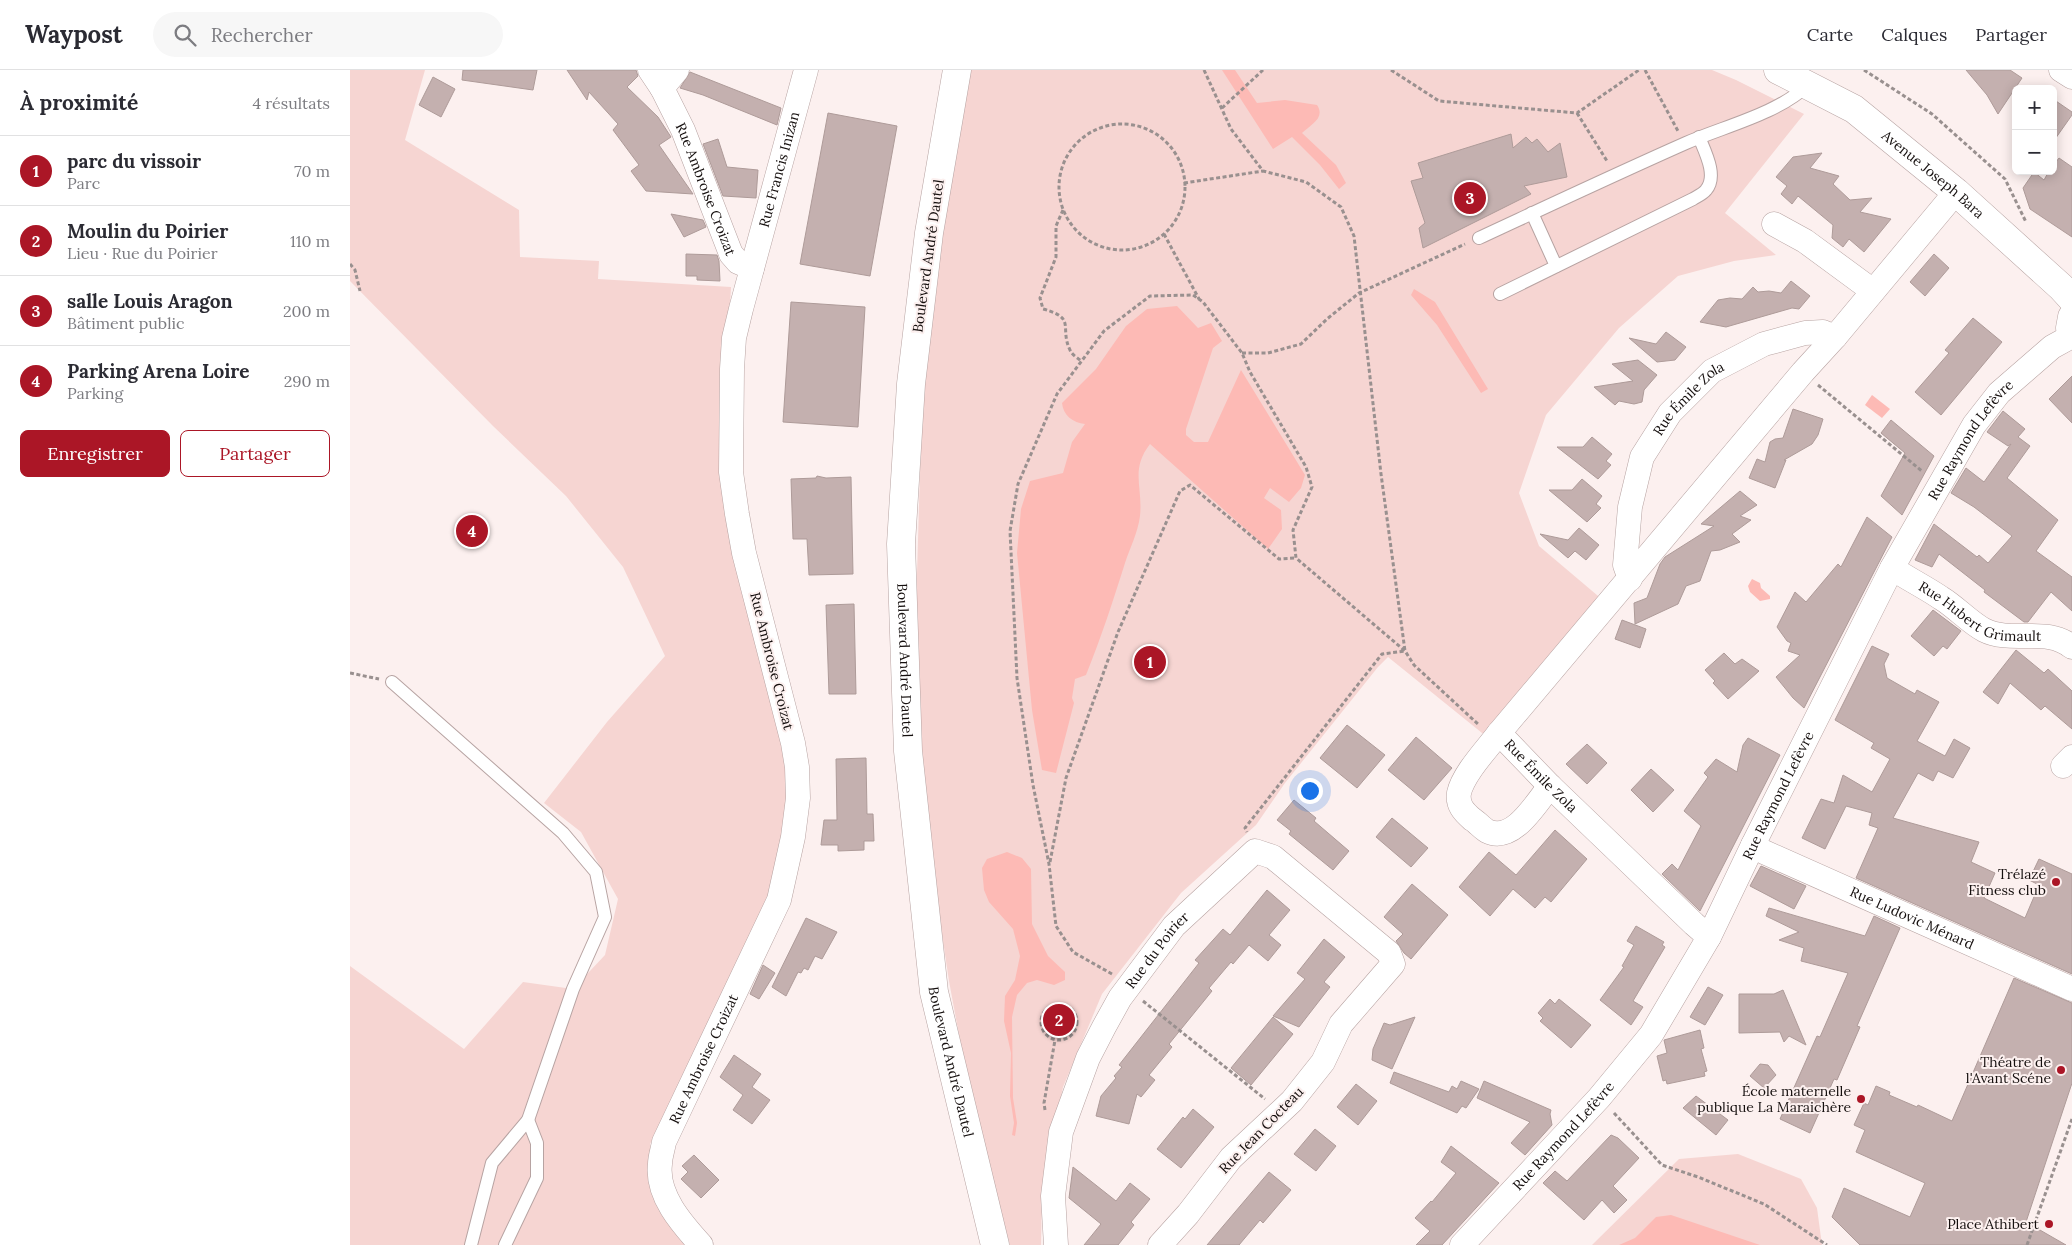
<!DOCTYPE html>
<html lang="fr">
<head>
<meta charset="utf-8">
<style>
	body { margin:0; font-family:Lora,serif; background:#f7f7f7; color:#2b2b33 }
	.controls { position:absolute; right:15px; top:15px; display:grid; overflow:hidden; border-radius:8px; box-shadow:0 2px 12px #0003 }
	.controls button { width:45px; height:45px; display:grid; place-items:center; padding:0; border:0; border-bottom:1px solid #e1e1e2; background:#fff; color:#2b2b33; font:25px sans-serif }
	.you { position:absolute; left:959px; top:720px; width:18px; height:18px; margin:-12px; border:4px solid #fff; border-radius:50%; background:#1a73e8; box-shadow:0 0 0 8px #1a73e833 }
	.badge { display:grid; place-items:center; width:32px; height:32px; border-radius:50%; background:#ab1626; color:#fff; font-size:16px; font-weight:700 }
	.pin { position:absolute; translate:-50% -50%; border:2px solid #fff; box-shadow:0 1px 5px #0006 }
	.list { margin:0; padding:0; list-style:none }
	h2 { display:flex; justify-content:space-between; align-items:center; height:65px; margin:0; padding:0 20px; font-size:21px }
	h2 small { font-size:16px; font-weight:400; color:#7c7c81 }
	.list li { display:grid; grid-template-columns:32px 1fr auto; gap:15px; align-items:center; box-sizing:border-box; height:70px; padding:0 20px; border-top:1px solid #e1e1e2 }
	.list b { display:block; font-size:19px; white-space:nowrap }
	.list p { margin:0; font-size:16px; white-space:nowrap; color:#7c7c81 }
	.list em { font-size:16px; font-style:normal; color:#7c7c81 }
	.actions { display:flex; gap:10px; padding:15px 20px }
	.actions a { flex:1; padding:11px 0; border:1px solid #ab1626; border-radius:8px; text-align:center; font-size:18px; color:#ab1626 }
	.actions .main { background:#ab1626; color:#fff }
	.icon { flex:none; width:28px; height:28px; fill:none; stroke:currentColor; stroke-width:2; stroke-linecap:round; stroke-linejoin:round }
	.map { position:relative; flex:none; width:1722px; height:1175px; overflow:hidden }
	header { display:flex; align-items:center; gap:30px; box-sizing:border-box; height:70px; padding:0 25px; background:#fff; border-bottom:1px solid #e1e1e2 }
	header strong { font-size:24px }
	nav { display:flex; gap:28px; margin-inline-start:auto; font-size:18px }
	.search { width:350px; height:45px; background:#f7f7f7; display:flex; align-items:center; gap:12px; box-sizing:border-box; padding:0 18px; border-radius:28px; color:#7c7c81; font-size:19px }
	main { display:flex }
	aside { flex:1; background:#fff }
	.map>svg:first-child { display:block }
	.green { fill:#f6d5d2 }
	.water { fill:#fdbab5 }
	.building { fill:#c4b0af; stroke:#ae9b99 }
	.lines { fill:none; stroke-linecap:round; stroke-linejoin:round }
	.lane-casing { stroke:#b7a3a2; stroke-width:14 }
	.street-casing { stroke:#b7a3a2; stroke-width:25 }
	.secondary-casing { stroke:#b7a3a2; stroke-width:29 }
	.path { stroke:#99908f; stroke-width:3; stroke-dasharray:4 2.5; stroke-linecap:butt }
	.lane { stroke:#fff; stroke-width:12 }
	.street { stroke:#fff; stroke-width:24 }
	.secondary { stroke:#fff; stroke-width:28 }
	.poi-dot { fill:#ab1626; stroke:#fcf0ef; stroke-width:2 }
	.labels { text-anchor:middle; stroke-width:4; stroke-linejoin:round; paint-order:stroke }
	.street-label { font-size:14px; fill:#150f0e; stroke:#fcf0ef }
	.poi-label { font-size:14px; fill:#150f0e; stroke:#fcf0ef; text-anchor:end }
</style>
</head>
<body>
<header>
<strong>Waypost</strong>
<div class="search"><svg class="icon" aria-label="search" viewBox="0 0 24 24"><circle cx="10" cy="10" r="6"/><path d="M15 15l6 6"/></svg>Rechercher</div>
<nav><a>Carte</a><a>Calques</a><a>Partager</a></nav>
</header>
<main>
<aside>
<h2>À proximité<small>4 résultats</small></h2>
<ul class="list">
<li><span class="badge">1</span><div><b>parc du vissoir</b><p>Parc</p></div><em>70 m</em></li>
<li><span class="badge">2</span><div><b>Moulin du Poirier</b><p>Lieu · Rue du Poirier</p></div><em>110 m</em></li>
<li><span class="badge">3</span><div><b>salle Louis Aragon</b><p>Bâtiment public</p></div><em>200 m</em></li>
<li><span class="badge">4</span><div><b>Parking Arena Loire</b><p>Parking</p></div><em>290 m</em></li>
</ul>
<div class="actions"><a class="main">Enregistrer</a><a>Partager</a></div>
</aside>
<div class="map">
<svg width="1722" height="1175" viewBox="0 0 1722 1175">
	<rect width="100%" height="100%" fill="#fcf0ef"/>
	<!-- green -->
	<g class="green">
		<polygon points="0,0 75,0 55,70 169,140 170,187 249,191 248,209 381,217 373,366 445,714 418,853 300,1074 307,1125 353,1175 0,1175 0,896 114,979 173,912 223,919 255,885 268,829 231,762 194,733 257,652 315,586 273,497 216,426 143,356 0,211"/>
		<polygon points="619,0 1362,0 1386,10 1454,44 1375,143 1426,185 1384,191 1328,206 1269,258 1196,345 1169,423 1189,476 1254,531 1137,667 1038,587 1028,597 935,713 906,755 831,823 752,924 713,1017 692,1123 691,1175 660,1175 623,1040 599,911 582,797 569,647 566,538 572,334 593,158"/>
		<polygon points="1388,1084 1451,1109 1467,1138 1472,1175 1242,1175 1329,1089"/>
	</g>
	<!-- water -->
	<g class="water">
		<path d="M872,0H885L907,33L935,30L967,35C976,48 960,55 952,63L986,95L996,113L989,119L970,95L942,67L923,79Z"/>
		<polygon points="1064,219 1085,232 1138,319 1131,323 1087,255 1061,225"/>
		<path d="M827,236L848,258L861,253L872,271L863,278L836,359V365L844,372H858L891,300L955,405L951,418L939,432L920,418L914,428L931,440L932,459L918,479L800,374C780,400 793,416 790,446C788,462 780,478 775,493C763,531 751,568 736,605L725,609L722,628L724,633L706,703L692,700L682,640L667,483L671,439L680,411L713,403L722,372L735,354C723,353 713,345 712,333L746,299L776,256L797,239Z"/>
		<polygon points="1522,325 1540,339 1532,348 1515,335"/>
		<polygon points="1402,509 1410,513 1411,518 1420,526 1420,529 1410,531 1400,522 1398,516"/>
		<polygon points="657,782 672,788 681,799 682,854 698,886 715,902 715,910 704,915 687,910 677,913 667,925 662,947 663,1028 667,1053 665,1066 662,1065 664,1053 660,1026 661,983 654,951 655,926 665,910 670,886 663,859 639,832 634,820 632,798 637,789"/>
		<polygon points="1321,1145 1410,1175 1269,1175 1285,1168 1306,1147"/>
	</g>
	<!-- building -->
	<g class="building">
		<polygon points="113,0 187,0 183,20 112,10"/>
		<polygon points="217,0 286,0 288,6 277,17 308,47 321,67 309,75 343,124 296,121 281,101 289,95 263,60 268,54 239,22 237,30"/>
		<polygon points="1616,0 1660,0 1672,8 1648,44 1637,25"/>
		<polygon points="340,2 431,38 427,55 353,25 330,18"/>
		<polygon points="83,7 105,19 91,47 69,35"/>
		<polygon points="1703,29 1722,42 1722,45 1703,72"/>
		<polygon points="478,43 547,56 520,206 450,194"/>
		<polygon points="1161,64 1163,78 1176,67 1182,73 1187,69 1198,82 1210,73 1217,107 1174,116 1181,124 1073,178 1069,158 1075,153 1061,111 1073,108 1068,93"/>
		<polygon points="368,69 377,97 408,100 406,128 373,126 353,74"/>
		<polygon points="1472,83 1460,98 1489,106 1483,114 1500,130 1522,128 1510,142 1541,149 1514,182 1499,169 1493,177 1482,168 1483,155 1448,126 1442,134 1431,124 1437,116 1426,107 1443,87"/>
		<polygon points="1709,88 1722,97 1722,167 1680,139 1673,118 1684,102 1694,110 1699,101 1703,101 1703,96"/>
		<polygon points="321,144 353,150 356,157 334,167"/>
		<polygon points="336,184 367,185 369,191 370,211 347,210 347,206 336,206"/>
		<polygon points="1584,184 1599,198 1575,226 1560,212"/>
		<polygon points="1441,211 1460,226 1449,239 1442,238 1376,257 1350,252 1368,230 1380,228 1392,229 1403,217 1408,222 1419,221 1431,223"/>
		<polygon points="441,232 515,237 508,357 433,352"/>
		<polygon points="1623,248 1652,272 1591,345 1565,322 1599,283 1595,280"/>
		<polygon points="1316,262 1336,277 1325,290 1307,292 1279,268 1306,274"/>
		<polygon points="1288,290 1307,305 1294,320 1292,332 1284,334 1269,331 1265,335 1244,317 1283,311 1262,294"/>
		<polygon points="1722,306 1722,353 1699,329"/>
		<polygon points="1443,339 1473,349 1468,365 1462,374 1434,390 1436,390 1425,418 1399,408 1407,389 1415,392 1420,372 1425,369 1433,368"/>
		<polygon points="1653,341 1675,359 1668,367 1680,376 1657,408 1708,450 1686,481 1722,507 1722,541 1701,522 1678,552 1674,552 1634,522 1635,520 1589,484 1582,497 1565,490 1584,454 1627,487 1629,485 1638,493 1662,466 1624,437 1601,423 1616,398 1634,412 1661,374 1658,376 1637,362"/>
		<polygon points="1541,350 1584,386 1552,445 1531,426 1555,383 1531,363"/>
		<polygon points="1242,367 1262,384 1256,391 1261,395 1248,409 1207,377 1233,377"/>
		<polygon points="467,406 476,408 501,407 503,504 459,505 457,469 443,469 441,409 466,408"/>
		<polygon points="1232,409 1252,426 1246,434 1251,438 1237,452 1199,420 1222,420"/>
		<polygon points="1390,421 1407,435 1390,446 1401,450 1382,464 1390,472 1370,480 1361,481 1350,511 1336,516 1328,534 1285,554 1284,533 1297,528 1310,494 1315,487 1364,456 1351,454"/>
		<polygon points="1517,447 1542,467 1454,638 1443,628 1426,607 1450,585 1438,581 1441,573 1437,571 1427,557 1445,522 1456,532 1488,494 1491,497"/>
		<polygon points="1229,458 1249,475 1236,490 1225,481 1218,488 1190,464 1218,470"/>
		<polygon points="504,534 506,624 479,624 476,535"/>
		<polygon points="1583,540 1611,561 1597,579 1593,576 1584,586 1561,566"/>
		<polygon points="1272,550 1296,559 1290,578 1265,569"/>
		<polygon points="1522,576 1539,584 1534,594 1537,608 1565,624 1567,620 1589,632 1567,671 1595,686 1604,669 1620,678 1603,708 1588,701 1583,711 1568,703 1543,748 1629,772 1621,792 1645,803 1634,828 1675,848 1689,815 1679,810 1689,789 1722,804 1722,904 1506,808 1528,758 1519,755 1522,743 1496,736 1475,779 1452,768 1471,729 1484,733 1493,705 1522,722 1540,689 1521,678 1524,673 1485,650"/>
		<polygon points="1666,580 1694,603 1698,599 1722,621 1722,659 1695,636 1691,640 1660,613 1648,634 1633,622"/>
		<polygon points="1374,583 1385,594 1392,589 1409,601 1378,629 1363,613 1365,611 1355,600"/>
		<polygon points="997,655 1035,685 1007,718 970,688"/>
		<polygon points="1066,667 1102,698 1074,730 1038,700"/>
		<polygon points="1398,668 1430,685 1350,841 1312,804 1322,794 1328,800 1351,756 1334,741 1358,707 1354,703 1366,689 1387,702 1393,675"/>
		<polygon points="1237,674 1257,693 1237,714 1216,694"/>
		<polygon points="516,688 517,744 523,744 524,771 514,771 514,780 488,781 488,775 471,775 474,750 487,750 486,689"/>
		<polygon points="1301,699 1324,720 1303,742 1281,720"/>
		<polygon points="944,730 966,748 964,751 999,781 983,800 939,764 941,761 927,750"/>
		<polygon points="1042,748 1078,778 1061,797 1026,767"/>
		<polygon points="1205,760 1237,789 1201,832 1195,827 1185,838 1163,819 1140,846 1109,817 1139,782 1166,805"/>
		<polygon points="1411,796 1456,816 1444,839 1400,816"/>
		<polygon points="1062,814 1098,845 1061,889 1054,883 1046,871 1053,864 1034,847"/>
		<polygon points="917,820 940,840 919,865 931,875 918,891 899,875 883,894 881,892 859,918 862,921 819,974 822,977 799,1005 805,1010 791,1027 787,1024 779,1054 746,1046 751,1026 766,1008 764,1006 772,997 769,995 849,893 845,890 873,859 880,865"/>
		<polygon points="1419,838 1515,866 1524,846 1550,858 1507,956 1510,957 1487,1010 1484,1009 1460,1063 1430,1049 1467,966 1470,967 1498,903 1451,891 1454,878 1429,870 1449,862 1416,846"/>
		<polygon points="456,848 487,862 472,889 465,886 458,900 454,898 451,903 448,902 436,926 422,917"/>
		<polygon points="1286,856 1314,872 1312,875 1315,877 1283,931 1293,937 1281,955 1250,930 1274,897 1272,896 1284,875 1277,871"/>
		<polygon points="974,869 995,887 974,912 980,917 949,957 923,946 955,909 947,903"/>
		<polygon points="413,895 425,903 409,929 400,924"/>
		<polygon points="1664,908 1722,933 1722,1013 1676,1152 1716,1175 1510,1175 1482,1147 1494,1118 1560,1147 1575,1113 1506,1082 1515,1060 1504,1055 1514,1033 1518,1035 1526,1016 1540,1022 1539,1025 1567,1037 1568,1035 1602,1051"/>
		<polygon points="1358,917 1373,925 1355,955 1340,947"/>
		<polygon points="1433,920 1456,975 1439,966 1434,972 1430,962 1389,963 1389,924 1424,924"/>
		<polygon points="1200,929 1205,934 1209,929 1241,955 1221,978 1190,951 1193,948 1188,943"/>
		<circle cx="709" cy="952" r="16"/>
		<polygon points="923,947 943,964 901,1015 881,998"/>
		<polygon points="1065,947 1042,999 1022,990 1023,979 1034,953 1040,955"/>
		<polygon points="1350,960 1354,978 1351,979 1357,1001 1354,1002 1355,1006 1317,1014 1316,1010 1313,1011 1307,986 1317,983 1314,970"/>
		<polygon points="384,985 411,1004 402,1017 420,1030 402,1054 383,1040 393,1025 370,1007"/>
		<polygon points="1410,994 1418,995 1426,1005 1414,1018 1400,1006"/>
		<polygon points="1044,1002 1099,1022 1102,1016 1107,1019 1111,1011 1129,1019 1116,1038 1112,1036 1107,1043 1040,1013"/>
		<polygon points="1134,1011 1201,1040 1200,1044 1202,1055 1175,1085 1161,1073 1180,1052 1127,1028"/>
		<polygon points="1006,1014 1027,1031 1008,1055 987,1037"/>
		<polygon points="1346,1026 1378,1050 1366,1065 1333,1038"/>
		<polygon points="843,1039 864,1057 831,1098 807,1079 833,1047 835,1049"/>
		<polygon points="965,1059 986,1076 966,1101 944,1084"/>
		<polygon points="1261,1065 1268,1068 1289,1088 1263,1116 1277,1130 1264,1143 1252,1130 1234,1150 1193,1113 1205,1101 1217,1111"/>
		<polygon points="1101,1076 1149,1113 1092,1175 1066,1175 1080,1161 1065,1148 1081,1131 1082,1132 1106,1103 1091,1092"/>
		<polygon points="344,1085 369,1110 351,1128 331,1109 338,1102 332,1096"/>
		<polygon points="723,1097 766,1131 780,1113 800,1129 781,1152 784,1155 768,1175 734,1175 751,1154 719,1128"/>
		<polygon points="919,1102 941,1120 913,1153 910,1150 889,1175 857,1175"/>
	</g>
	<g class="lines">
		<defs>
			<g id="lane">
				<polyline points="1182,143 1206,196"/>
				<path d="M1129,168C1198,136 1266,104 1336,73C1375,56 1427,44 1458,15"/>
				<path d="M1150,224L1343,129C1346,127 1353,124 1356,120C1368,106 1355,82 1349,67"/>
				<polyline points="42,612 213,763 246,802 255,847 223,919 178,1050 142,1093 121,1175"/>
				<polyline points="155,1175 187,1108 187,1073 178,1050"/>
			</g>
			<g id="street">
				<path id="s1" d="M300,0L312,18L333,60L381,184L388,192L402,198"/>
				<polyline points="1711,0 1722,7"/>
				<polyline points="312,18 327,0"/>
				<polyline points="1424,154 1455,171 1523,221"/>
				<path id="s2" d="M1542,498C1558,509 1575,517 1591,528C1606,537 1619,552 1634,560C1662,574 1697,556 1722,577"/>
				<path id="s3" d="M1280,509L1275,495L1280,437L1292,387L1320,343L1362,301L1414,274L1455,263L1473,262L1485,267"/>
				<path id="s4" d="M1149,663L1200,716L1344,854L1359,867"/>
				<polyline points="1713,696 1722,687"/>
				<path d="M1200,716C1186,733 1163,774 1137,761C1132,758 1127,752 1122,749C1114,742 1107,735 1109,723C1113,704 1137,679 1149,663L1453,302L1485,267L1606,122"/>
				<path id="s5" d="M1403,775L1414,782L1722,919"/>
				<path id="s6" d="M351,1175C332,1154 306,1125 310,1094C310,1087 313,1079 314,1072L429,830L443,767L448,728L447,697L443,673L394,483L387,444L381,402L382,299L384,268L391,239L456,0"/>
				<path id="s7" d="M706,1175L703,1126L711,1062L738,988L754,957L770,928L824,856L905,781L923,787L1039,883L1043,894L991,954L973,992L942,1031L881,1088L838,1144L810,1175"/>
				<path id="s8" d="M1112,1175L1249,1028L1301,965L1359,867L1403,775L1542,498L1624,355L1649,323L1702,277L1722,266"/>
			</g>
			<g id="secondary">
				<path id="s9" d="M607,0L579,163L561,314L551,474L558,681L584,922L645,1175"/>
				<path id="s10" d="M1428,0L1504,39L1606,122L1711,217L1722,229"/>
				<polyline points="1722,247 1720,258 1722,264"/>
			</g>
		</defs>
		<!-- lane casing -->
		<use href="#lane" class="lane-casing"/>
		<!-- street casing -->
		<use href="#street" class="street-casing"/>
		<!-- secondary casing -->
		<use href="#secondary" class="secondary-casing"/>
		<!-- path -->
		<g class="path">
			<polyline points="854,0 881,59 913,101 956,112 991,137 1004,166 1031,404 1055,581 1032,584 895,758 897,762"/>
			<polyline points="1041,0 1089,31 1227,43 1289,0"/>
			<polyline points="1295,0 1328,61"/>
			<polyline points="1514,0 1582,44 1655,109 1676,152"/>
			<polyline points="872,38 913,0"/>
			<polyline points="1227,43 1257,91"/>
			<circle cx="772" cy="117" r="63"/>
			<polyline points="834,113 913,101"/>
			<path d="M713,140L706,156V187L690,228L693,239C727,248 709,257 720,280C722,285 728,288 731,291"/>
			<polyline points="814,164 849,229"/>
			<polyline points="0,194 5,200 10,221"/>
			<polyline points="892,283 918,283 951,274 977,249 1009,223 1115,174"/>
			<polyline points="1468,315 1573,402"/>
			<polyline points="0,603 29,609"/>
			<polyline points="700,792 716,708 768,562 830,421 840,415 929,489 946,488"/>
			<polyline points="762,904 723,882 706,856 699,794 683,715 667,608 660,461 668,414 707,324 754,261 800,226 843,225 853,232 892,283 900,302 956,397 962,417 943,460 946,488 1055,581 1064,595 1129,655"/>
			<polyline points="793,931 915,1029"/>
			<circle cx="709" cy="952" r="18"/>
			<polyline points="695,1040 694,1033 705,970"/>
			<polyline points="1264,1043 1312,1095 1348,1107 1414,1134 1477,1175"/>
			<polyline points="1677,1175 1722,1049"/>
		</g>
		<!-- lane -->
		<use href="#lane" class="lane"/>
		<!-- street -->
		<use href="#street" class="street"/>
		<!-- secondary -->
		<use href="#secondary" class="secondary"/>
	</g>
	<!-- markers -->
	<g class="poi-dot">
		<circle cx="1706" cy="812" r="5"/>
		<circle cx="1711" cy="1000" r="5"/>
		<circle cx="1511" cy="1029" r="5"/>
		<circle cx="1699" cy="1154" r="5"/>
	</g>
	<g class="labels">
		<!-- street labels -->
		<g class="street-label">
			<text dy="5" stroke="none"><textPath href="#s6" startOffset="1130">Rue Francis Inizan</textPath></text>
			<text dy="5" stroke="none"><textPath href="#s10" startOffset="188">Avenue Joseph Bara</textPath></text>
			<text dy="5" stroke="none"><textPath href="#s1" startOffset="132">Rue Ambroise Croizat</textPath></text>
			<text transform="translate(578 186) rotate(-82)" y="5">Boulevard André Dautel</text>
			<text dy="5" stroke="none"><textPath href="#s3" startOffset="200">Rue Émile Zola</textPath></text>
			<text dy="5" stroke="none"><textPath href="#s8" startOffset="959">Rue Raymond Lefèvre</textPath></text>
			<text dy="5" stroke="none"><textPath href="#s2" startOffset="101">Rue Hubert Grimault</textPath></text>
			<text dy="5" stroke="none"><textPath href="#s9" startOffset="594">Boulevard André Dautel</textPath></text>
			<text transform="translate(422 591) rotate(76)" y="5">Rue Ambroise Croizat</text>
			<text dy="5" stroke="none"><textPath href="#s4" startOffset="60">Rue Émile Zola</textPath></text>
			<text dy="5" stroke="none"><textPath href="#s8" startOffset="554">Rue Raymond Lefèvre</textPath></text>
			<text dy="5" stroke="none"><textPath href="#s5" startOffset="175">Rue Ludovic Ménard</textPath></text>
			<text dy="5" stroke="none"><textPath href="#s7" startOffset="321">Rue du Poirier</textPath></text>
			<text dy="5" stroke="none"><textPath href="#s6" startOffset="208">Rue Ambroise Croizat</textPath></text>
			<text dy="5" stroke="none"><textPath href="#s9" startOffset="999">Boulevard André Dautel</textPath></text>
			<text transform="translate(911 1060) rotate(-46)" y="5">Rue Jean Cocteau</text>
			<text dy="5" stroke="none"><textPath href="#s8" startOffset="149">Rue Raymond Lefèvre</textPath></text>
		</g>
		<!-- poi labels -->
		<g class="poi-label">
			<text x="1696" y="809">Trélazé<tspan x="1696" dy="16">Fitness club</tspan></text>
			<text x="1701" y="997">Théatre de<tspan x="1701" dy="16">l'Avant Scéne</tspan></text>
			<text x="1501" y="1026">École maternelle<tspan x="1501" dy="16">publique La Maraichère</tspan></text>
			<text x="1689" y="1159">Place Athibert</text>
		</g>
	</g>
</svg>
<div class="controls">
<button>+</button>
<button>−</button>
</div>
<div class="you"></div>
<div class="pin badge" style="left:800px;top:592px">1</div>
<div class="pin badge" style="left:709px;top:950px">2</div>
<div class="pin badge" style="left:1120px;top:128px">3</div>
<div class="pin badge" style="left:122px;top:461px">4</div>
</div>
</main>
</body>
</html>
